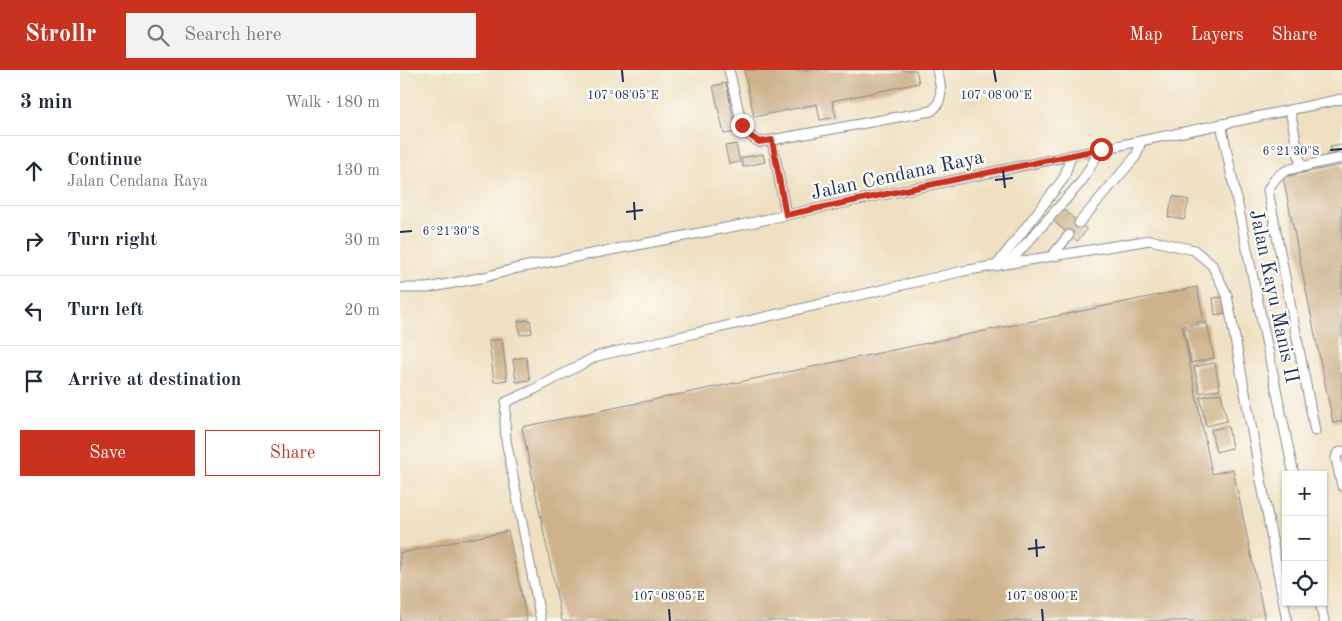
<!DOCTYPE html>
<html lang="en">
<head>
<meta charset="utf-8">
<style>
	body { margin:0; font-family:"Old Standard TT",serif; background:#f2f2f3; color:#1f2937 }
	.controls { position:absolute; right:15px; bottom:15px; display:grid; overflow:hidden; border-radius:0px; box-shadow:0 1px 4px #0004 }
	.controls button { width:45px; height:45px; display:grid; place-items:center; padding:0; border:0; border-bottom:1px solid #e0e1e3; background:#fff; color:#1f2937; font:25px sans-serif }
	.stop { position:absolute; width:15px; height:15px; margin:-11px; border:4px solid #c8321e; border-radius:50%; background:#fff }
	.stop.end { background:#c8321e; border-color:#fff; box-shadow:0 1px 5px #0008 }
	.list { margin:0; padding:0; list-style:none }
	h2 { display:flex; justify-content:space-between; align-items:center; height:65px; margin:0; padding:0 20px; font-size:21px }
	h2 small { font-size:16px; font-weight:400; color:#747a83 }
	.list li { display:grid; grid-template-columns:32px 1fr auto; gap:15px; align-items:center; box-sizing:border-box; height:70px; padding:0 20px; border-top:1px solid #e0e1e3 }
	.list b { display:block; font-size:19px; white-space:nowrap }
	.list p { margin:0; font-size:16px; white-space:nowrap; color:#747a83 }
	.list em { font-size:16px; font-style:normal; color:#747a83 }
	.actions { display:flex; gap:10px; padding:15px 20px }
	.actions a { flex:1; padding:11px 0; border:1px solid #c8321e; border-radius:0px; text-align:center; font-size:18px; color:#c8321e }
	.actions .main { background:#c8321e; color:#fff }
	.icon { flex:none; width:28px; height:28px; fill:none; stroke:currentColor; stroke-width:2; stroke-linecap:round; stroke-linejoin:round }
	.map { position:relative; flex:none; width:942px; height:551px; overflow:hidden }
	header { display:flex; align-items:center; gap:30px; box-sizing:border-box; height:70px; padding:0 25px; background:#c8321e; color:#fff }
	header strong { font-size:24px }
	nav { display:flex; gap:28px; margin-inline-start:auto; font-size:18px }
	.search { width:350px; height:45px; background:#f2f2f3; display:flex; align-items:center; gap:12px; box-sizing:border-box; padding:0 18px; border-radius:0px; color:#747a83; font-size:19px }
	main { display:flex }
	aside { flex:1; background:#fff }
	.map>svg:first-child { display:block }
	.building { fill:#ceb28c }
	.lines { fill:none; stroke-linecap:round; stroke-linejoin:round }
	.service-casing { stroke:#858890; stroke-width:11 }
	.service { stroke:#fff; stroke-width:9 }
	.route { stroke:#c8321e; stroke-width:6 }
	.ticks { fill:none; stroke:#1b2f5e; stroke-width:2 }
	.labels { text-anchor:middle; stroke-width:4.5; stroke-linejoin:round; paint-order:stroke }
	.street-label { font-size:20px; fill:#1b2f5e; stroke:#fdfcf7 }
	.ticks-label { font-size:12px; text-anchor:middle; fill:#1b2f5e; stroke:#fdfcf7; stroke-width:4.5; stroke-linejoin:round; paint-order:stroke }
</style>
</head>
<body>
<header>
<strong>Strollr</strong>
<div class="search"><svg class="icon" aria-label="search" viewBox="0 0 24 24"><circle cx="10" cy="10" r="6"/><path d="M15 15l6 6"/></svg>Search here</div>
<nav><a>Map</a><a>Layers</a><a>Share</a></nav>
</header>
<main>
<aside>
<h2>3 min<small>Walk · 180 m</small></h2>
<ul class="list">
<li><svg class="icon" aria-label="ahead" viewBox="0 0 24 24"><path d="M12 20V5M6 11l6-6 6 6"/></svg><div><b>Continue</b><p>Jalan Cendana Raya</p></div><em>130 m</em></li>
<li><svg class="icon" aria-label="right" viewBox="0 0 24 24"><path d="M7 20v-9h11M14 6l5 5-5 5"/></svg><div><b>Turn right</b></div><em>30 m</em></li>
<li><svg class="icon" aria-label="left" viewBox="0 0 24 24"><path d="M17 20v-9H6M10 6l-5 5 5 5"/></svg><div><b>Turn left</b></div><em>20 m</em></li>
<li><svg class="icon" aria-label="arrive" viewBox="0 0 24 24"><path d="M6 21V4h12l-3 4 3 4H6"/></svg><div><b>Arrive at destination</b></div></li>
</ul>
<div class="actions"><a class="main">Save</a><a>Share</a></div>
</aside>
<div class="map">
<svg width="942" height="551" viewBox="0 0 942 551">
	<rect width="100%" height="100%" fill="#fdfcf7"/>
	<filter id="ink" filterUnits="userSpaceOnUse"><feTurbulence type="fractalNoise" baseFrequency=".02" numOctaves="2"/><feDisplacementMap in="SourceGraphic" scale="10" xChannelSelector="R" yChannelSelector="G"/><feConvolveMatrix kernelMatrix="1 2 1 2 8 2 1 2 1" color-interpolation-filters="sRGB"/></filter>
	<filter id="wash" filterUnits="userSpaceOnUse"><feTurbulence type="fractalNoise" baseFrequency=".0096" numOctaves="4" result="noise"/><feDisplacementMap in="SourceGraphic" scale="20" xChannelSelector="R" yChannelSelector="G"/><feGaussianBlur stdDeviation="1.12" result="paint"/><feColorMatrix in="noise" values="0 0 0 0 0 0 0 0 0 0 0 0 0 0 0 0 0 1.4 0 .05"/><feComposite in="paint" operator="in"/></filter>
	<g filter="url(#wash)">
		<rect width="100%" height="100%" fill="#efe0c1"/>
		<g id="blocks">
			<!-- building -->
			<g class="building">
				<polygon points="344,0 516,0 519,13 432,31 436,47 420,50 417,34 354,47"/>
				<polygon points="326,13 336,62 324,64 313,16"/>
				<polygon points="336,74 340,92 329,94 325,76"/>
				<polygon points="942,75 942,80 931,83 930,77"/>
				<polygon points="363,84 365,92 343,97 341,88"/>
				<polygon points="942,95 942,351 933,353 883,107"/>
				<polygon points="773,126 789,130 784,150 768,147"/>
				<polygon points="662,138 687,160 677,171 652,150"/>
				<polygon points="797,217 804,251 782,256 812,404 833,399 865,551 162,551 122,357"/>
				<polygon points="823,227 825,243 815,245 813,228"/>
				<polygon points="130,250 132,263 120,265 118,251"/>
				<polygon points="807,253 814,288 791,293 784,258"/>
				<polygon points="102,269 107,310 94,312 89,271"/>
				<polygon points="126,287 130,310 116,312 113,289"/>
				<polygon points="815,293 820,319 800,323 794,297"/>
				<polygon points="821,323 827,351 806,356 800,327"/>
				<polygon points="828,356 832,378 816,382 811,360"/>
				<polygon points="108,461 127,551 0,551 0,483"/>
			</g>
		</g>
	</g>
	<g filter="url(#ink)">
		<use href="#blocks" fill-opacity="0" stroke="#858890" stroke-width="1"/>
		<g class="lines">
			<defs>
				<g id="service">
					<polyline points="329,0 342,55 346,63 359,72 372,70 386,145"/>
					<polyline points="890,40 901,97"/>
					<polyline points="821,54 894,405"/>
					<path d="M372,70L531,41C546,31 540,14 537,0"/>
					<polyline points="679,153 736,86 741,71"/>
					<polyline points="652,186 669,165"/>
					<polyline points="609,193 682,111 701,79"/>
					<polyline points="596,196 664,108 671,85"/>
					<polyline points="0,218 27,218 85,207 118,198 341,155 386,145 942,29"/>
					<path d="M915,361L868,120C879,99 889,99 910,95C921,92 931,90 942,88"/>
					<polyline points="942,381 937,384 936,388 942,416"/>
					<polyline points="920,532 924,551"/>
					<polyline points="141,551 106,370 105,353 106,332 135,319 197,286 563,201 750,170 794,180 812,195 827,225 887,551"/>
				</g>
			</defs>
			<!-- service casing -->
			<use href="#service" class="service-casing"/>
			<!-- service -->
			<use href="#service" class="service"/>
		</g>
	</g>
	<g class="lines" filter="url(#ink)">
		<!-- route -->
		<polyline class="route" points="342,55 346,63 359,72 372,70 386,145 701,79"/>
	</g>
	<!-- ticks -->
	<path class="ticks" d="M222,0L223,12M594,0L596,12M930,80L942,79M603,100L605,118M595,110L613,108M234,132L235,150M226,142L243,140M0,162L12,161M636,469L637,487M628,479L645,477M269,539L270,551M642,539L643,551"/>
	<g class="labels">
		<!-- street labels -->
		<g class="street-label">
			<text transform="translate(497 104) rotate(-12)" y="7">Jalan Cendana Raya</text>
			<text transform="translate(875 226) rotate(78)" y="7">Jalan Kayu Manis II</text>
		</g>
	</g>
	<g class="ticks-label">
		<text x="223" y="29">107°08'05"E</text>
		<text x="596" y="29">107°08'00"E</text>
		<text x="891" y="85">6°21'30"S</text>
		<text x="51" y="165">6°21'30"S</text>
		<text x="269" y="530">107°08'05"E</text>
		<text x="642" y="530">107°08'00"E</text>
	</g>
</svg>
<div class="controls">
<button>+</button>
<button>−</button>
<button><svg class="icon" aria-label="locate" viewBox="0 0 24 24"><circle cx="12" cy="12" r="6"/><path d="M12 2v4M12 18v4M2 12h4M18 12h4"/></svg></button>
</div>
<div class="stop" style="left:701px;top:79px"></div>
<div class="stop end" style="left:342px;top:55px"></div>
</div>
</main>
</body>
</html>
